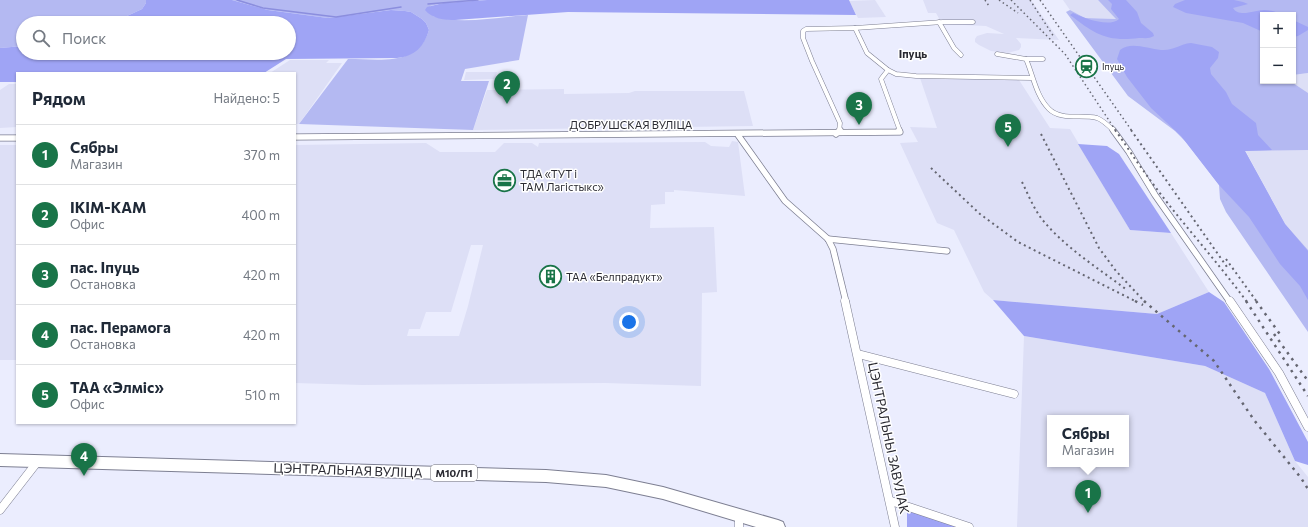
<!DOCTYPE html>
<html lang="ru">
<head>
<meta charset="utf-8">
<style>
	body { margin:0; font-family:Commissioner,sans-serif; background:#f6f6f7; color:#1f2937 }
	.controls { position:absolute; right:12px; top:12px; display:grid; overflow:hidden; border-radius:0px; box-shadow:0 1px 3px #0004 }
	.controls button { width:36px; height:36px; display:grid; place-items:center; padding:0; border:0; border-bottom:1px solid #e0e1e3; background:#fff; color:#1f2937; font:20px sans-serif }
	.you { position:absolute; left:629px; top:322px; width:14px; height:14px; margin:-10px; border:3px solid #fff; border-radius:50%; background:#1a73e8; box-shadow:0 0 0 6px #1a73e833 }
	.badge { display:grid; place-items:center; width:26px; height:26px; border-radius:50%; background:#197448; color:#fff; font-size:13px; font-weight:700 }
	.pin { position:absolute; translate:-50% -33px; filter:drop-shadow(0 1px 2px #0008) }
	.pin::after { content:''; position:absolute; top:21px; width:14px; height:12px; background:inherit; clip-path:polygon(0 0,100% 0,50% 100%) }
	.popup { position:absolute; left:1047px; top:415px; width:82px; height:52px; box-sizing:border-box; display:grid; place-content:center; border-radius:0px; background:#fff; filter:drop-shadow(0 1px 3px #0005); font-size:13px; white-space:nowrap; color:#747a83 }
	.popup b { font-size:15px; color:#1f2937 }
	.popup::after { content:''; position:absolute; left:50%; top:100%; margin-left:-8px; border:8px solid transparent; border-top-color:#fff }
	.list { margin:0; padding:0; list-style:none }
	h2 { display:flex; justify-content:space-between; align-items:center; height:52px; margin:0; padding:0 16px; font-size:17px }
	h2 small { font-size:13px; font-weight:400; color:#747a83 }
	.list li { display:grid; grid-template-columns:26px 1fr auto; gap:12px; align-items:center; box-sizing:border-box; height:60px; padding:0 16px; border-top:1px solid #e0e1e3 }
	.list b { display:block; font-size:15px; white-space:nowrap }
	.list p { margin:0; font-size:13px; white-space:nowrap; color:#747a83 }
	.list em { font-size:13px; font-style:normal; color:#747a83 }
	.icon { flex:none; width:22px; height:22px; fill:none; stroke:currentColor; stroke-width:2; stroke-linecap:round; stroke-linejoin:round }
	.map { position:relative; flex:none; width:1308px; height:527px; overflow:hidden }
	.search { position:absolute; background:#fff; box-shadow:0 1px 3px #0004; left:16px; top:16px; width:280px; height:44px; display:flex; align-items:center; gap:10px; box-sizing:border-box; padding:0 14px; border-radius:22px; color:#747a83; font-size:15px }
	.panel { position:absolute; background:#fff; box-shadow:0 1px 3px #0004; left:16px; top:72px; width:280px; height:352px; border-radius:0px }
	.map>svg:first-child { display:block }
	.built { fill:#dddff6; fill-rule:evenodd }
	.green { fill:#b4b9f2 }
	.forest { fill:#9fa4f5 }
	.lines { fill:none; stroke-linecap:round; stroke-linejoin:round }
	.stream { stroke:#8b8ede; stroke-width:1.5 }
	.minor-far2-casing { stroke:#7d7f92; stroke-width:5 }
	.minor-far1-casing { stroke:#7d7f92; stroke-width:7 }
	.minor-casing { stroke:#7d7f92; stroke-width:9 }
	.primary-casing { stroke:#7d7f92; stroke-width:2 }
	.minor-far2 { stroke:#fff; stroke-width:4 }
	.minor-far1 { stroke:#fff; stroke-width:5.5 }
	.minor { stroke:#fff; stroke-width:8 }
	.primary { fill:#fff; fill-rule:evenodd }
	.rail-far2 { stroke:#656671; stroke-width:1.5; stroke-dasharray:1.5 3; stroke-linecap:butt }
	.rail-far1 { stroke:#656671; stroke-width:2; stroke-dasharray:2 3.5; stroke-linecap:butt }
	.rail { stroke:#656671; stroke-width:2.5; stroke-dasharray:2.5 5; stroke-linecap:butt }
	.labels { text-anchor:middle; stroke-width:3; stroke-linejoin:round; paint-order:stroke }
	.far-poi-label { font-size:9px; fill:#2a2a32; stroke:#fff; text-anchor:start }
	.shield { fill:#fff; stroke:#6a6a70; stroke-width:1 }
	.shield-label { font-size:10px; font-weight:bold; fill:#2a2a32 }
	.far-quarter-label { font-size:11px; font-weight:bold; fill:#2a2a32; stroke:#fff }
	.street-label { font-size:11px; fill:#2a2a32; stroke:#fff }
	.poi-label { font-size:11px; fill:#2a2a32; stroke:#fff; text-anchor:start }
	.near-street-label { font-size:13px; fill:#2a2a32; stroke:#fff }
</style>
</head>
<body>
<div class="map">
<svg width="1308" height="527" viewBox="0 0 1308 527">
	<rect width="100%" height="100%" fill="#ebedfe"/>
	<!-- built -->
	<g class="built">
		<polygon points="875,0 886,17 858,18 849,1"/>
		<polygon points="923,0 1031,0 1059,40 1016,38 1021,44 1021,47 1019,50 1007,53 991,51 979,45 975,42 975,39 977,36 987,33 1004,34 986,26 942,24 936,13 928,13"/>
		<polygon points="1063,0 1098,0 1117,19 1085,18 1070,10"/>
		<polygon points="290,60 329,60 326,63 342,63 299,124 295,124 295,73 270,73"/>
		<polygon points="466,72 497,72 495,79 464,80"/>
		<polygon points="1308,73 1308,94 1290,81 1293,81 1293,75"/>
		<polygon points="920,78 1019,80 1050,128 1070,129 1130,230 1171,233 1209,292 1157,314 993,300 984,292 954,230 937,223 900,143 918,142 910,127 937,128"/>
		<polygon points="9,84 17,84 17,127 0,128 0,90"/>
		<polygon points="564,89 564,94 629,93 635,91 744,91 753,126 473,130 487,90"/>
		<path d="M732,141L738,142L745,196L674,190V192H665V204L651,205L650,228L714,227L717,292L702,293L701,386L605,383L362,385L295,383V145L426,143L440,152H495L504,143H532L538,147L539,143L705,142L711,146L729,147ZM471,245H483L468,306L459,336H407L409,329H420L426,312H451Z"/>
		<rect x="0" y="145" width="17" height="215"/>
		<polygon points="1245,150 1308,150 1308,251 1285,224"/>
		<path d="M1024,336L1205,366L1265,393L1295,461L1308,477V527H1017ZM1050,418H1126V464H1050Z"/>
	</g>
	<!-- green -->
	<g class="green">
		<polygon points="0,0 146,0 146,3 142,9 112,23 23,23 23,46 0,48"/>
		<path d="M232,0H487L443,3L430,6L433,16C459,25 500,17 528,15L519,60L465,69L461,81H489L473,130L299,124L348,59C379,59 418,67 429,30L426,23L422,19L411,12L405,11L391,10L328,18L268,10Z"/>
		<polygon points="1098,0 1308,0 1308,73 1293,75 1293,15 1263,15 1263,81 1290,81 1308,93 1308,150 1245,151 1285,224 1308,250 1308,332 1226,212 1220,199 1219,185 1186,142 1175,131 1128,96 1066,12 1070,10 1085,18 1116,19"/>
	</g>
	<!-- forest -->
	<g class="forest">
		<path d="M146,0H232L268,10L328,18L391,10L405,11L411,12L422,19L426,23L429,30C424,47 415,56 397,58L286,59L264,73H17V82H0V48L23,46V53H289V23H112L142,9L146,3Z"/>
		<path d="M487,0H849L856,15L568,12L455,20C445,20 432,19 425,10L427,7L443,3Z"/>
		<path d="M1108,0H1126L1137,12L1141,23L1153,33L1154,36C1149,39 1145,38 1139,38C1106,42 1095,34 1070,15L1073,13C1084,18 1109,28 1119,19L1111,9L1112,4Z"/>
		<path d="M1185,0H1234L1243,2L1248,4L1233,8C1239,18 1255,10 1264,10C1271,10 1277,12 1283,15H1263V32L1243,23L1186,13L1173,7L1175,4Z"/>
		<polygon points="1293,20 1308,27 1308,30 1298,36 1293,37"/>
		<path d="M1191,43L1212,47L1219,52L1218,58L1210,68L1211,74L1226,92L1232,104L1256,123L1258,135L1272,150L1245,151L1285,224L1308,251V300L1300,286L1280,264L1249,217L1219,185L1181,136L1151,108L1127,77L1117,59L1120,50C1131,41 1148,49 1161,50C1174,51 1179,44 1191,43Z"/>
		<polygon points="1078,144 1107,146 1119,154 1171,233 1130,230"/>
		<polygon points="1209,292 1224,302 1269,369 1308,442 1308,465 1295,461 1265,393 1205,366 1024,336 993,300 1157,314"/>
		<polygon points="907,509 964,527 907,527"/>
	</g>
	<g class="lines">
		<!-- stream -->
		<g class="stream">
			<polyline points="237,0 263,8 336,17 401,7"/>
			<polyline points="428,4 478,0"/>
		</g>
		<defs>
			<g id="minor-far2">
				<polyline points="939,22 954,48 961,55"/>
				<polyline points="855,28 943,22 973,22"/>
				<path d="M997,54L1026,59C1033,75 1036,96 1049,109C1061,121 1082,114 1097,118C1103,120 1109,126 1114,131"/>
				<polyline points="1026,59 1043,59"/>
				<polyline points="888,70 881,79 900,131"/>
				<polyline points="839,131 840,123 812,61 803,38 803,31 806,29 855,28 867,53 888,70 896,74 916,76 1032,78"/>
			</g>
			<g id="minor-far1">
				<polyline points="1113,130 1129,152 1155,195 1230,302"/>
				<polyline points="836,134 840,130"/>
				<polyline points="738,135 785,201 828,239 833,249 846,302"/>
				<polyline points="295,137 900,132 899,130"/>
				<polyline points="0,138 17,138"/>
				<polyline points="828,239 947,251"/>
			</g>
			<g id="minor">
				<polyline points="845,301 895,527"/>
				<polyline points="1230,301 1279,373 1308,427"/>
				<polyline points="858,354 1014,394"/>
				<polyline points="891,501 969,527"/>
				<polyline points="0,510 38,461"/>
				<polyline points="739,515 739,527"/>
			</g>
			<polygon id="primary" points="0,454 546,470 606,475 663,487 778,520 783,522 785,527 756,527 663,499 606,487 546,482 0,466"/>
		</defs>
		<!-- minor-far2 casing -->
		<use href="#minor-far2" class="minor-far2-casing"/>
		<!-- minor-far1 casing -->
		<use href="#minor-far1" class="minor-far1-casing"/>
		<!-- minor casing -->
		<use href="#minor" class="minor-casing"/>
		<!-- primary casing -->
		<use href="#primary" class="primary-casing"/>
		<!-- minor-far2 -->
		<use href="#minor-far2" class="minor-far2"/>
		<!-- minor-far1 -->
		<use href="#minor-far1" class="minor-far1"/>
		<!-- minor -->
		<use href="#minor" class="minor"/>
		<!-- primary -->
		<use href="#primary" class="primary"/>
		<!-- rail-far2 -->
		<g class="rail-far2">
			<polyline points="985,0 989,6"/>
			<polyline points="999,0 1018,13"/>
			<polyline points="1011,0 1065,54 1116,131"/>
			<polyline points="1030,0 1054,37"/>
			<polyline points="1040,0 1132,131"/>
		</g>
		<!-- rail-far1 -->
		<g class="rail-far1">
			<path d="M1115,130C1125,143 1133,157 1143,170C1175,216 1214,257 1247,302"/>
			<polyline points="1131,130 1227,267"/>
			<polyline points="1041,134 1099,248 1116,271 1145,302"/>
			<polyline points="931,168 980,214 1018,242 1137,302"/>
			<path d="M1022,182C1028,194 1033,207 1041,218C1064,247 1098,268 1127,290"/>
			<polyline points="1226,259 1257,302"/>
		</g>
		<!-- rail -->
		<g class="rail">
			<polyline points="1135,301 1143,305"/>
			<polyline points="1144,301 1214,361 1254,420 1301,478 1308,489"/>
			<polyline points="1246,301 1308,396"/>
			<polyline points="1256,301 1282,337"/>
			<polyline points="1274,334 1308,381"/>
		</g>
	</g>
	<!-- icons -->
	<defs>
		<symbol id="station-ring" viewBox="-11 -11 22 22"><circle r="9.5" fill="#fff" stroke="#197448" stroke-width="1.5"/><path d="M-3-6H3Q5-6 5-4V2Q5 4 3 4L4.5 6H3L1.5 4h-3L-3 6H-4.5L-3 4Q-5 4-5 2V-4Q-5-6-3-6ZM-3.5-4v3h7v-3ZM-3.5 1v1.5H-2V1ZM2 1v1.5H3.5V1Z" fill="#197448"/></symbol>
		<symbol id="office-ring" viewBox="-11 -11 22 22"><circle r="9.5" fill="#fff" stroke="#197448" stroke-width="1.5"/><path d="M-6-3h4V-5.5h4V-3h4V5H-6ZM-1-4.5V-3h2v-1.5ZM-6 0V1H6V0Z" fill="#197448"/></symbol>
		<symbol id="building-ring" viewBox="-11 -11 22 22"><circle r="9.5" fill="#fff" stroke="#197448" stroke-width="1.5"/><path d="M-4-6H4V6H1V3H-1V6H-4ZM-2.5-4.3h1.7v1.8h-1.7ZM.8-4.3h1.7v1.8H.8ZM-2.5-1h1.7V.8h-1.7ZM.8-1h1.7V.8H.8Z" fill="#197448"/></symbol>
	</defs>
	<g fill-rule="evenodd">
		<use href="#station-ring" x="1074" y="54" width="25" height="25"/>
		<use href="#office-ring" x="492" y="168" width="25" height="25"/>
		<use href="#building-ring" x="538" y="264" width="25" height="25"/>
	</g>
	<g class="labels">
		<!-- far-poi labels -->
		<g class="far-poi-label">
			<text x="1102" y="70">Іпуць</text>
		</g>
		<!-- shield labels -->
		<rect class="shield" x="431" y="465" width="46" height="16" rx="3"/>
		<g class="shield-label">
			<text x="454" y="477">М10/П1</text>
		</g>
		<!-- far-quarter labels -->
		<g class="far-quarter-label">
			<text x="913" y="58">Іпуць</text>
		</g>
		<!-- street labels -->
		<g class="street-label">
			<text x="631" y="129">ДОБРУШСКАЯ ВУЛІЦА</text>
		</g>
		<!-- poi labels -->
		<g class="poi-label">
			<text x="520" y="178">ТДА «ТУТ і<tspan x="520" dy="13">ТАМ Лагістыкс»</tspan></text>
			<text x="566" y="281">ТАА «Белпрадукт»</text>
		</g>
		<!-- near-street labels -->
		<g class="near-street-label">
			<text transform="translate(889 438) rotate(78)" y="5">ЦЭНТРАЛЬНЫ ЗАВУЛАК</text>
			<text transform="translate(348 470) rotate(2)" y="5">ЦЭНТРАЛЬНАЯ ВУЛІЦА</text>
		</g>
	</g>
</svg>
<div class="controls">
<button>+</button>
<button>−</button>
</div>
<div class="you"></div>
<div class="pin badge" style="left:1088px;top:513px">1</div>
<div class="popup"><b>Сябры</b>Магазин</div>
<div class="pin badge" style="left:507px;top:104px">2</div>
<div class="pin badge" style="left:859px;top:125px">3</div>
<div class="pin badge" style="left:84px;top:476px">4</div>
<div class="pin badge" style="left:1008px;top:147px">5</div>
<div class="search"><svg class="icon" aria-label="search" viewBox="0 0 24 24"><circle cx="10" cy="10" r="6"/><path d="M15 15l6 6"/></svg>Поиск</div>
<section class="panel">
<h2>Рядом<small>Найдено: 5</small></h2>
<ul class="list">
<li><span class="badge">1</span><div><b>Сябры</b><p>Магазин</p></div><em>370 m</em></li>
<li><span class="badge">2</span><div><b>ІКІМ-КАМ</b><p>Офис</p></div><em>400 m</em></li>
<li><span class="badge">3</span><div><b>пас. Іпуць</b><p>Остановка</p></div><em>420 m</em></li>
<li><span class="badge">4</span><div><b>пас. Перамога</b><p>Остановка</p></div><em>420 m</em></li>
<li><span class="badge">5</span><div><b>ТАА «Элміс»</b><p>Офис</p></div><em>510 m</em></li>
</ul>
</section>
</div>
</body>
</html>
